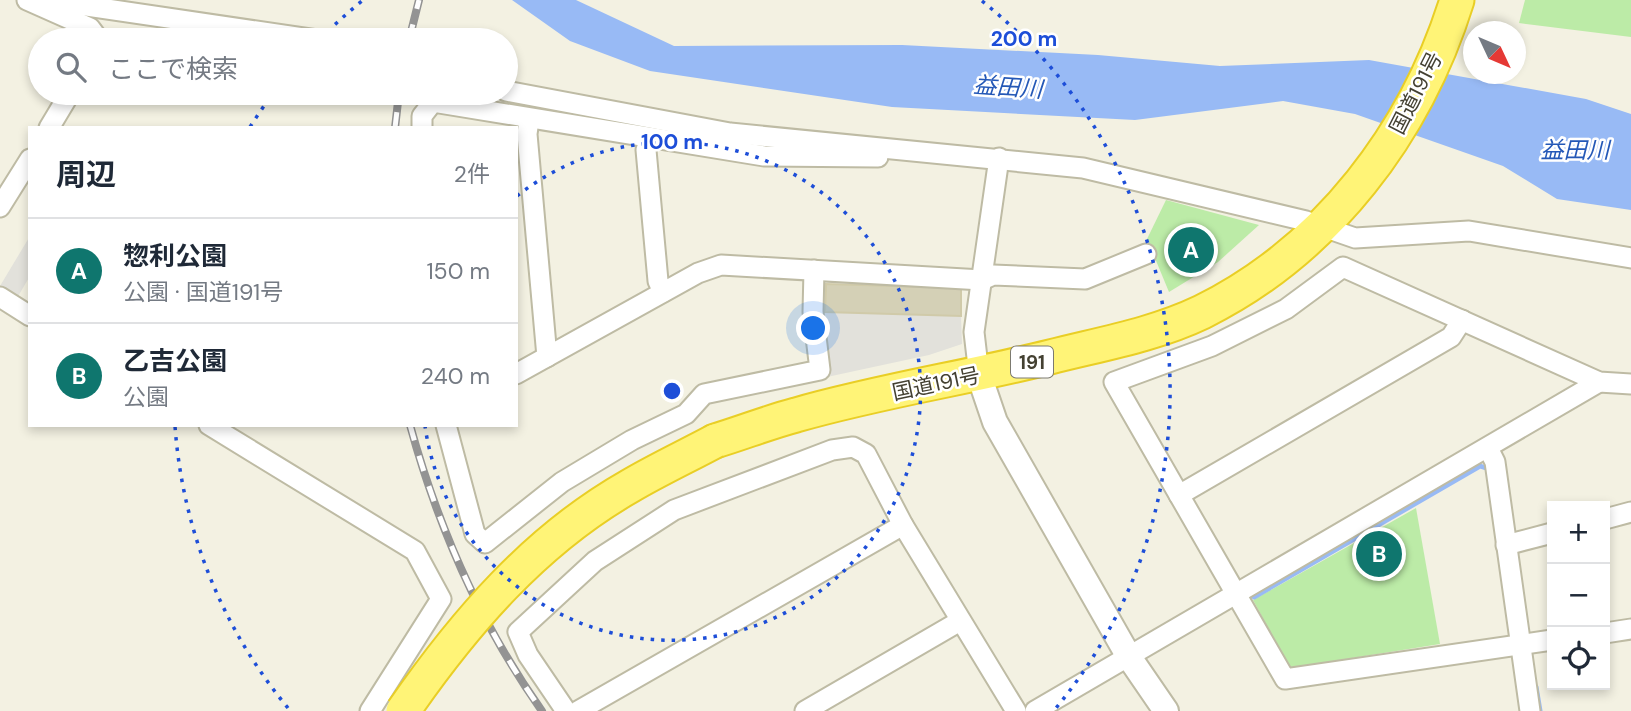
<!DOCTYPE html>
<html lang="ja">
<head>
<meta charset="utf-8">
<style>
	body { margin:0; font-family:"DM Sans","Noto Sans JP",sans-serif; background:#f6f6f7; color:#1f2937 }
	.controls { position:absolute; right:21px; bottom:21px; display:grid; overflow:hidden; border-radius:0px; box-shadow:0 4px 10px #0003 }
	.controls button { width:63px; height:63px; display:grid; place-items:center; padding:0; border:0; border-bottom:2px solid #e0e1e3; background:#fff; color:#1f2937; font:35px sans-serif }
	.compass { position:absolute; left:1463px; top:21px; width:63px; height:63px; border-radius:50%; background:#fff; box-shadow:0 4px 10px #0003; rotate:134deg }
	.you { position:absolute; left:814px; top:329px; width:24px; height:24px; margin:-18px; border:5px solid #fff; border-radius:50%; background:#1a73e8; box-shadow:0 0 0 10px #1a73e833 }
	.badge { display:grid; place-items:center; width:46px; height:46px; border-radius:50%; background:#0f766e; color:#fff; font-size:23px; font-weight:700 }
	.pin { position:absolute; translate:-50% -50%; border:4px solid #fff; box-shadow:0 2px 7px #0006 }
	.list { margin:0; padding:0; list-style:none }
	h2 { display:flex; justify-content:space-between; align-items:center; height:91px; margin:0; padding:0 28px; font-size:30px }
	h2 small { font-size:23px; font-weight:400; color:#747a83 }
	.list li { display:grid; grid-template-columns:46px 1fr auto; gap:21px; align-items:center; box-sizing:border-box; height:105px; padding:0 28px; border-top:2px solid #e0e1e3 }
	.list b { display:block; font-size:26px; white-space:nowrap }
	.list p { margin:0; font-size:23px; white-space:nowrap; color:#747a83 }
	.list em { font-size:23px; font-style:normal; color:#747a83 }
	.icon { flex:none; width:38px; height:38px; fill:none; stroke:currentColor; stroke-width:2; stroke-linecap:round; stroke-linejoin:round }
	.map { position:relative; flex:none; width:1631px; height:711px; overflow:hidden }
	.search { position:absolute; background:#fff; box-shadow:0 4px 10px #0003; left:28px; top:28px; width:490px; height:77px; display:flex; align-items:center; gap:18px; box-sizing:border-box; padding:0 24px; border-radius:38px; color:#747a83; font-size:26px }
	.panel { position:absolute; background:#fff; box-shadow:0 4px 10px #0003; left:28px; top:126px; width:490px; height:301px; border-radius:0px }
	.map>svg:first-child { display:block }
	.green { fill:#bceba7 }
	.parking { fill:#e2e1db }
	.water { fill:#98baf5 }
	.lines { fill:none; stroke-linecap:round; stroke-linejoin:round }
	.stream { stroke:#98baf5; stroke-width:5 }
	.building { fill:#d4d0b6; stroke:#d0caa9; stroke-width:2 }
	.minor-casing { stroke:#bebba4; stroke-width:23 }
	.tertiary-casing { stroke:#bebba4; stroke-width:28 }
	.trunk-casing { stroke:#e9ce25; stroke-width:37 }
	.minor { stroke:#fff; stroke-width:19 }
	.tertiary { stroke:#fff; stroke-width:24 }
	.trunk { stroke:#fff477; stroke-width:33 }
	.rail-casing { stroke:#939393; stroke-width:8 }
	.rail { stroke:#fff; stroke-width:5; stroke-dasharray:16; stroke-linecap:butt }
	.trunk-bridge-casing { stroke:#e9ce25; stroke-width:37; stroke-linecap:butt }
	.trunk-bridge { stroke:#fff477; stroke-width:33 }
	.ring { fill:none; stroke:#1d4ed8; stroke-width:3.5; stroke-dasharray:3.5 7 }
	.labels { text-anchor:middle; stroke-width:5; stroke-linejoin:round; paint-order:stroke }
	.shield { fill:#fff; stroke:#7c7a70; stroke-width:2 }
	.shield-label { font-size:19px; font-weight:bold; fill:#444132 }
	.street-label { font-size:21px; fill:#444132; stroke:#fff }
	.water-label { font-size:23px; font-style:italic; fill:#2458b7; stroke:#fff }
	.centre { fill:#1d4ed8; stroke:#fff; stroke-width:3.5 }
	.ring-label { font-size:21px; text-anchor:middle; font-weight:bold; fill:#1d4ed8; stroke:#fff; stroke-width:5; stroke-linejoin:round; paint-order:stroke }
</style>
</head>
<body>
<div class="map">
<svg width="1631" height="711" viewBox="0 0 1631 711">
	<rect width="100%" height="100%" fill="#f3f1e2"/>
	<!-- green -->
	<g class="green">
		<polygon points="1525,0 1631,0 1631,37 1519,23"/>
		<polygon points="1166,200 1259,225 1218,262 1169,292 1147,239"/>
		<polygon points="1416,508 1440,644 1290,668 1253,600"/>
	</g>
	<!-- parking -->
	<g class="parking">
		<polygon points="30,236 30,276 17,298 0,286"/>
		<polygon points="825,312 961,316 962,344 929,355 827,377"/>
	</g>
	<!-- water -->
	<polygon class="water" points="512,0 576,0 674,46 902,45 1098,55 1220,66 1369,60 1586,99 1631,114 1631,210 1557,199 1503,166 1355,114 1283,101 1135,120 892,107 650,71 570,41"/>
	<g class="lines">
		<!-- stream -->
		<g class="stream">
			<polyline points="1254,597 1480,466 1489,469"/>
			<polyline points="1536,687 1540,711"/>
		</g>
	</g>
	<!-- building -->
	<polygon class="building" points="826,284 961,288 961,316 825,312"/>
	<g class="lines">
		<defs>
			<g id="minor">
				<polyline points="27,0 90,28 99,40"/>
				<polyline points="46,0 317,40"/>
				<polyline points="506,91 730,133 1083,168 1306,221 1355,238 1469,231 1631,258"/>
				<polyline points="529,120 527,134 547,357"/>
				<polyline points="49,128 70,93"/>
				<polyline points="422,128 422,116 433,102 764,156 878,157"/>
				<polyline points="650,139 646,150 658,281 663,292"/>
				<polyline points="0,207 30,159"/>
				<polyline points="0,297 30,316"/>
				<polyline points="516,374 698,273 721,265 982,280 993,275 1085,279 1146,254"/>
				<polyline points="979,375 974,332 999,158"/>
				<polyline points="209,425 415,551 441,599 370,711"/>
				<polyline points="446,425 475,534 485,543 562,482 632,440 686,414 704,394 820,370 813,312 814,270"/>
				<polyline points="1488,448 1495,462 1530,711"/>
				<polyline points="1179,495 1451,337 1462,320"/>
				<polyline points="1605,519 1631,512"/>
				<polyline points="1506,545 1552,533"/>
				<polyline points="1605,633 1631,629"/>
				<polyline points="1552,640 1285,679 1114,382 1212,346 1286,309 1343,267 1599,382 1631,384"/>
				<polyline points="566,711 528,655 518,632 595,561 674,510 832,450 853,447 866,454 903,525 1016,711"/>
				<polyline points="578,711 903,525"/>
				<polyline points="805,711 960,621"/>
				<polyline points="1035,711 1599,382"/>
			</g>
			<polyline id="tertiary" points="979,375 995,422 1129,657 1166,711"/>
			<path id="trunk" d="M715,441C742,433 769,422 796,415C879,391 966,378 1050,357C1101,344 1154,335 1202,312C1327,250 1416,132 1457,0"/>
		</defs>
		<!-- minor casing -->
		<use href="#minor" class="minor-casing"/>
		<!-- tertiary casing -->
		<use href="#tertiary" class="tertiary-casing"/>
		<!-- trunk casing -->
		<use href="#trunk" class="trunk-casing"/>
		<!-- minor -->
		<use href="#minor" class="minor"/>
		<!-- tertiary -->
		<use href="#tertiary" class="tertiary"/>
		<!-- trunk -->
		<use href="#trunk" class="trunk"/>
		<defs>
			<g id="rail">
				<polyline points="409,40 419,0"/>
				<polyline points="395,128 399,93"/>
				<path d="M410,425C438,527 481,625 542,711"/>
			</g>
		</defs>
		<!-- rail casing -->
		<use href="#rail" class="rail-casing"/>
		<!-- rail -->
		<use href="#rail" class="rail"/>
		<defs>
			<path id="trunk-bridge" d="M403,711C464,623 535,540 630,486C657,470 687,456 715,441"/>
		</defs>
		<!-- trunk-bridge casing -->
		<use href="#trunk-bridge" class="trunk-bridge-casing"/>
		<!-- trunk-bridge -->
		<use href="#trunk-bridge" class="trunk-bridge"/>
	</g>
	<!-- distance rings -->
	<g class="ring">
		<path d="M517 196A249 249 0 1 1 425 426"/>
		<path d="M288 708A498 498 0 0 1 175 426M250 127A498 498 0 0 1 272 95M320 39A498 498 0 0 1 362 1M982 1A498 498 0 0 1 1056 708"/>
	</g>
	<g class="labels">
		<!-- shield labels -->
		<rect class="shield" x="1011" y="346.5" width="42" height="31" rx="5"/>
		<g class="shield-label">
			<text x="1032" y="369">191</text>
		</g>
		<!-- street labels -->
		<g class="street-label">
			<text transform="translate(1416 93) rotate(-63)" y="7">国道191号</text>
			<text transform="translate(936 384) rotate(-12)" y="7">国道191号</text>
		</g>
		<!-- water labels -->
		<g class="water-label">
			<text transform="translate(1008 87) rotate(4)" y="8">益田川</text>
			<text x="1575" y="158">益田川</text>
		</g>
	</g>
	<circle cx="672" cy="391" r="10" class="centre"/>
	<g class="ring-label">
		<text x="1024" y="46">200 m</text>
		<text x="672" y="149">100 m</text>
	</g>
</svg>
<div class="controls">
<button>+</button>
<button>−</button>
<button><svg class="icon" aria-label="locate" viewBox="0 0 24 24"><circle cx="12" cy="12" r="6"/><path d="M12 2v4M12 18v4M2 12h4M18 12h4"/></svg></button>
</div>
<svg class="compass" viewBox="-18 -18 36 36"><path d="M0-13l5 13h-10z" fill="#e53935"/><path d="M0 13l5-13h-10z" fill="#747a83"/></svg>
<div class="you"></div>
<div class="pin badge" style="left:1191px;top:250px">A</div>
<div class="pin badge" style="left:1379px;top:554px">B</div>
<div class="search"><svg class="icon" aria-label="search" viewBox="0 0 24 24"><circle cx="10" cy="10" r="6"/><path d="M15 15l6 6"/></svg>ここで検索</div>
<section class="panel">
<h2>周辺<small>2件</small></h2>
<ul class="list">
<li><span class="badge">A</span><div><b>惣利公園</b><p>公園 · 国道191号</p></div><em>150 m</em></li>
<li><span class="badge">B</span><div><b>乙吉公園</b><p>公園</p></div><em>240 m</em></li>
</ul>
</section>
</div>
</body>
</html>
